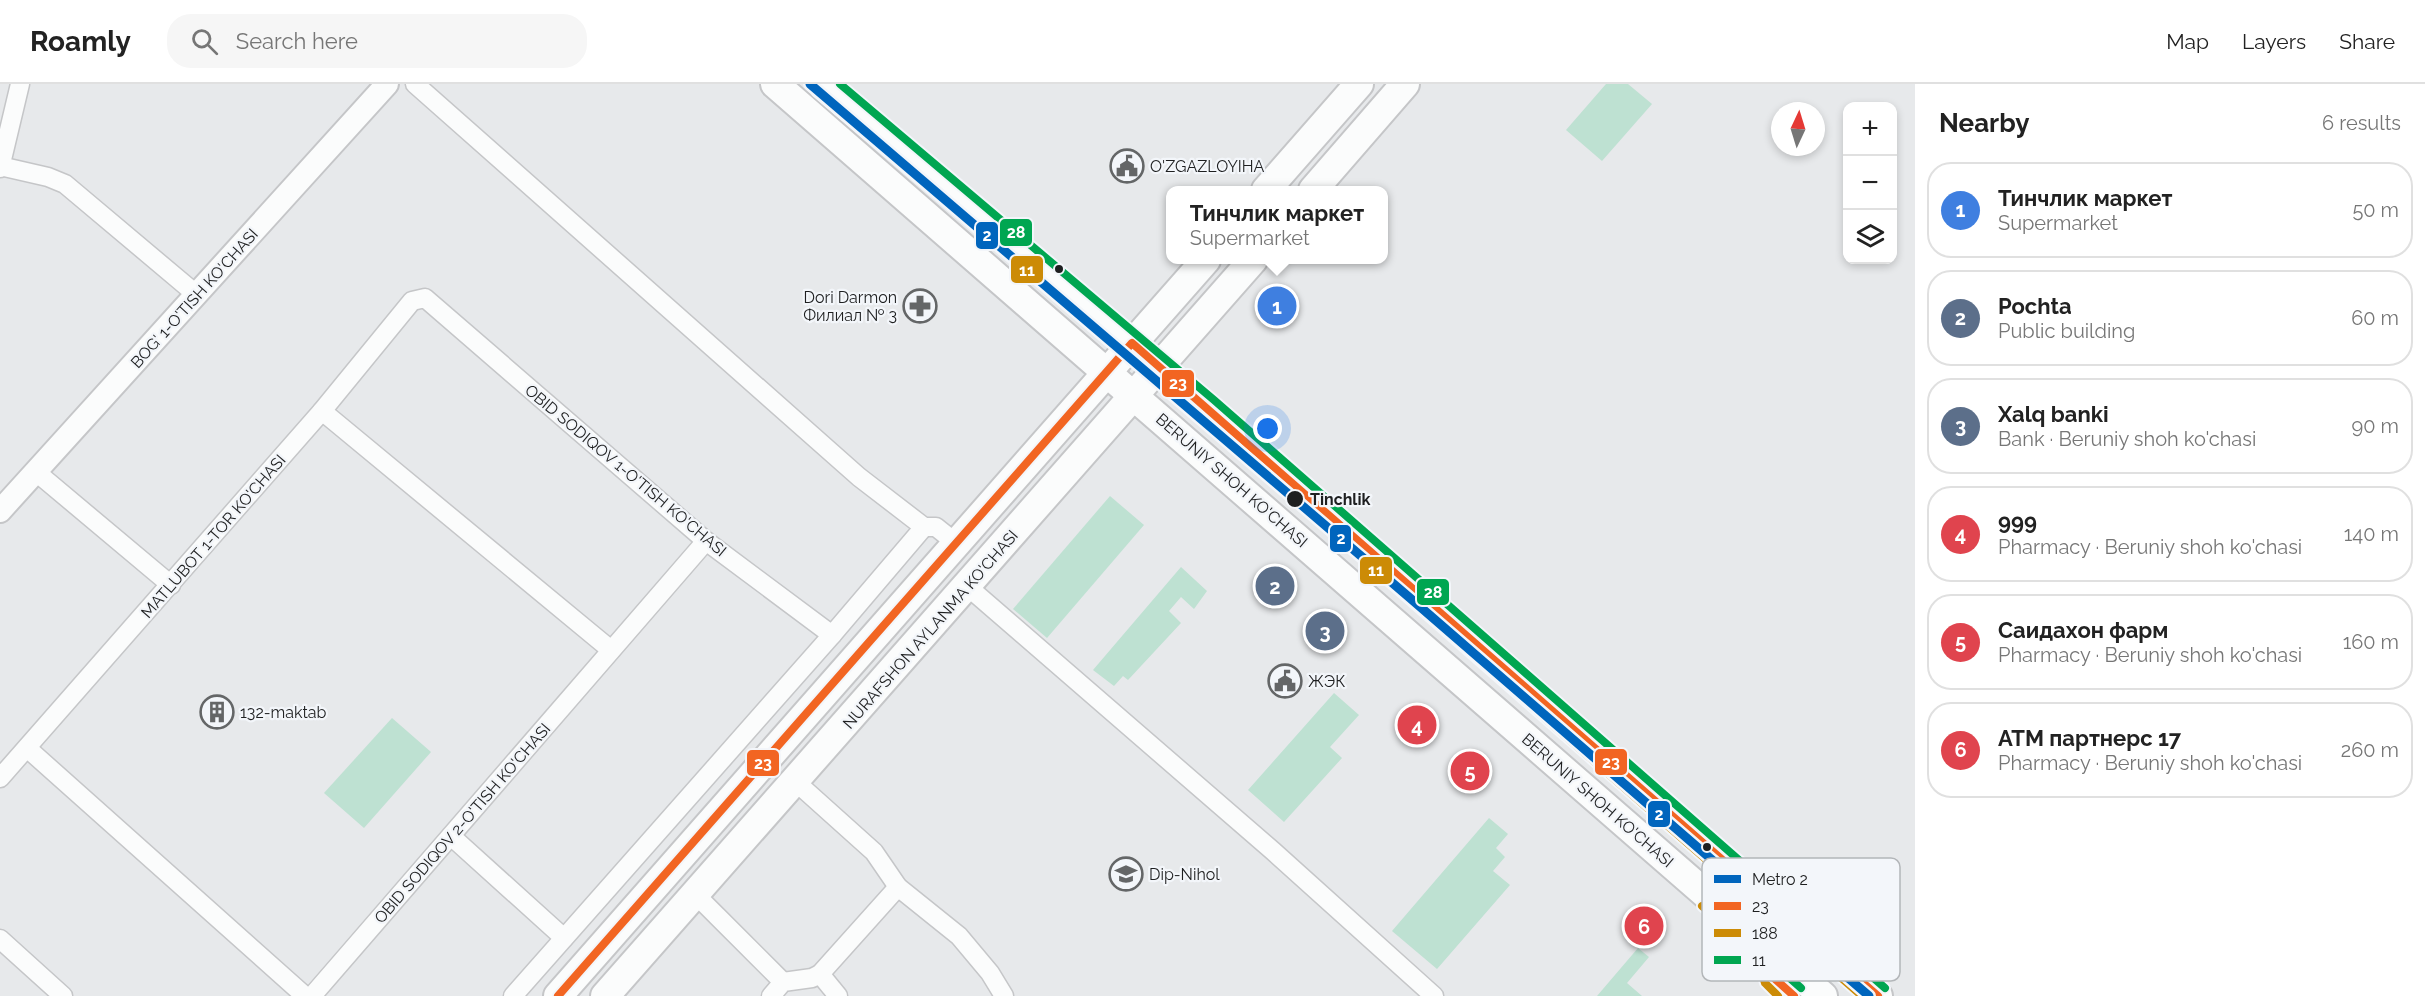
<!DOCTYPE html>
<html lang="en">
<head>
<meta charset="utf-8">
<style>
	body { margin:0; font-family:Raleway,sans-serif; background:#f6f6f6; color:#222 }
	.controls { position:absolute; right:18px; top:18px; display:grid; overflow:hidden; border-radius:12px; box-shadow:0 3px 9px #0003 }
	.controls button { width:54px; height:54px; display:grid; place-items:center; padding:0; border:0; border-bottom:2px solid #e0e0e0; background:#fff; color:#222; font:30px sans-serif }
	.compass { position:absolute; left:1771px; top:18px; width:54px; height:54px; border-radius:50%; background:#fff; box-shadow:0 3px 9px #0003; rotate:4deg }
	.you { position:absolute; left:1268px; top:345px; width:21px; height:21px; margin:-15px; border:4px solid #fff; border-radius:50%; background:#1a73e8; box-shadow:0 0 0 9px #1a73e833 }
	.badge { display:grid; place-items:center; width:39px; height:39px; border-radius:50%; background:#d93025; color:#fff; font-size:20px; font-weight:700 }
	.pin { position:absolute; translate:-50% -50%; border:3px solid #fff; box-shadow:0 2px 6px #0006 }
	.popup { position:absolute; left:1166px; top:102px; width:222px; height:78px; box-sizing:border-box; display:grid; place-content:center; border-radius:12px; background:#fff; filter:drop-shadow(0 2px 4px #0005); font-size:20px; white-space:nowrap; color:#767676 }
	.popup b { font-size:22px; color:#222 }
	.popup::after { content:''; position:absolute; left:50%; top:100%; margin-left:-12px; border:12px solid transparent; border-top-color:#fff }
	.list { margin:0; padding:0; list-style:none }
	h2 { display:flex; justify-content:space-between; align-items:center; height:78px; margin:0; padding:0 24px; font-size:26px }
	h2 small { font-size:20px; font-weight:400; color:#767676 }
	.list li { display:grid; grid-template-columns:39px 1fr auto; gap:18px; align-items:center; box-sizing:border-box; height:96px; margin:0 12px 12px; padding:0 12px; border:2px solid #e0e0e0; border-radius:24px }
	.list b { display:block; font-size:22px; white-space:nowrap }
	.list p { margin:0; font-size:20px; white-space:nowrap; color:#767676 }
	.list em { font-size:20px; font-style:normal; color:#767676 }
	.icon { flex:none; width:33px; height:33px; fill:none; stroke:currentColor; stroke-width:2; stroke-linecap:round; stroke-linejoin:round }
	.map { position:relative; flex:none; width:1915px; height:912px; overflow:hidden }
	header { display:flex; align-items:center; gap:36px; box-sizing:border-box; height:84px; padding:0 30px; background:#fff; border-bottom:2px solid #e0e0e0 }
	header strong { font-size:28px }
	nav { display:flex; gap:33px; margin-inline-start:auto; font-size:21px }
	.search { width:420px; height:54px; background:#f6f6f6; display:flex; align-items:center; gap:15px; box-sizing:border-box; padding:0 21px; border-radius:24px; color:#767676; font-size:22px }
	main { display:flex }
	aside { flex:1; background:#fff }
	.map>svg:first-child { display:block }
	.green { fill:#bee1d2 }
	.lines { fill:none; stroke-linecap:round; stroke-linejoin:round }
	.minor-casing { stroke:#c5c6c8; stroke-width:21 }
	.tertiary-casing { stroke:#c5c6c8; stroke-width:26 }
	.primary-casing { stroke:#c5c6c8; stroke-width:32 }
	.minor { stroke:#fbfcfc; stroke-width:18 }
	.tertiary { stroke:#fbfcfc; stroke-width:22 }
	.primary { stroke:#fbfcfc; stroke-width:28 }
	.bus-1-casing { stroke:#f3f6fa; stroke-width:12 }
	.bus-2-casing { stroke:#f3f6fa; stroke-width:12 }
	.bus-3-casing { stroke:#f3f6fa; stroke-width:12 }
	.bus-1 { stroke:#f26522; stroke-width:8 }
	.bus-2 { stroke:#cc8b06; stroke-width:8 }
	.bus-3 { stroke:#00a651; stroke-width:8 }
	.metro-1-casing { stroke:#f3f6fa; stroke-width:14 }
	.metro-1 { stroke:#0065bd; stroke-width:9 }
	.bus-dot { fill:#1e1f20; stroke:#f3f6fa; stroke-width:2 }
	.labels { text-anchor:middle; stroke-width:4.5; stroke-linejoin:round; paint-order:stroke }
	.poi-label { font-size:16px; fill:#1e1f20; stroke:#f3f6fa; text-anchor:start }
	.street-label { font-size:16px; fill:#1e1f20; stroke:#f3f6fa }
	.stop-label { font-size:16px; font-weight:bold; fill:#1e1f20; stroke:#f3f6fa; text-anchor:start }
	.key { fill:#f3f6fa; stroke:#b3b6b9; stroke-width:1.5 }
	.key-label { font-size:16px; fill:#1e1f20 }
	.line-badge { stroke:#f3f6fa; stroke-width:2 }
	.badge-label { font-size:16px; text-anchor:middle; font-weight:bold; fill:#fff }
</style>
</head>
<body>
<header>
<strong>Roamly</strong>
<div class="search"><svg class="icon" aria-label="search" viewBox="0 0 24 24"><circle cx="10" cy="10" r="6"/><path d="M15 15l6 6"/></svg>Search here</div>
<nav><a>Map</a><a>Layers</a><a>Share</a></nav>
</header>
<main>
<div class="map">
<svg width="1915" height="912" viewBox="0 0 1915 912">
	<rect width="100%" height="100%" fill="#e7e9eb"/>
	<!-- green -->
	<g class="green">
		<polygon points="1606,0 1628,0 1652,20 1602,77 1566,46"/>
		<polygon points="1110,412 1144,441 1047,554 1013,525"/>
		<polygon points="1181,483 1207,507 1194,525 1181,513 1169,527 1181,539 1128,596 1123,592 1114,602 1093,586"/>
		<polygon points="1334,609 1359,631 1330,663 1342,674 1284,738 1248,706"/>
		<polygon points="392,634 431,668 364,744 324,709"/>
		<polygon points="1489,734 1508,750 1496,764 1505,773 1493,787 1510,801 1437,885 1392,847"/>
		<polygon points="1638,864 1649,873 1627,899 1642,912 1597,912"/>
	</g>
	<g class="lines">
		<defs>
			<g id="minor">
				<polyline points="415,0 859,393 924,443 936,443 956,459"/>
				<polyline points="0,82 48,93 65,100 197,211"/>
				<polyline points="0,84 20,0"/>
				<polyline points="322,327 611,566"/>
				<polyline points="35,387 171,501"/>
				<polyline points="967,502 1273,767 1434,912"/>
				<polyline points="27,664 305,912"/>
				<polyline points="0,694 322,327 412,217 425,214 706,457 832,551"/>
				<polyline points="796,698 874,768 898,803 959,852 990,889 1004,912"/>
				<polyline points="451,752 564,854"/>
				<polyline points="696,811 783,898"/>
				<polyline points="0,855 63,912"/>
				<polyline points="820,890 838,912"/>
				<polyline points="312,912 706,457"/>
				<polyline points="513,912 832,551 924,443"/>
				<polyline points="771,912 783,898 812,894 820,890 898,803"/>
			</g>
			<polyline id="tertiary" points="0,427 387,0"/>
			<g id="primary">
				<polyline points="775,0 1823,912"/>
				<polyline points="824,0 1207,324 1878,912"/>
				<polyline points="1266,106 1359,0"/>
				<polyline points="1313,106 1405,0"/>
				<polyline points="558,912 1206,176"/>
				<polyline points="605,912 1253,176"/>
			</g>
		</defs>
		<!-- minor casing -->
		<use href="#minor" class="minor-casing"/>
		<!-- tertiary casing -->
		<use href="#tertiary" class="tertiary-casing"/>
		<!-- primary casing -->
		<use href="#primary" class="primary-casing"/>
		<!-- minor -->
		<use href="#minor" class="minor"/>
		<!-- tertiary -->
		<use href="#tertiary" class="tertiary"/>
		<!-- primary -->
		<use href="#primary" class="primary"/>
		<defs>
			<g id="bus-1">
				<polyline points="1709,814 1765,863 1774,894 1794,912"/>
				<polyline points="558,912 1132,259 1878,912"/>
			</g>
			<g id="bus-2">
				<polyline points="817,8 1200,332 1862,912"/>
				<polyline points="1702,822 1756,869 1765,899 1778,912"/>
			</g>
			<g id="bus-3">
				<polyline points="840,0 1214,316 1885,904"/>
				<polyline points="1716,806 1773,856 1783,888 1801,904"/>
			</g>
		</defs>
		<!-- bus-1 casing -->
		<use href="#bus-1" class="bus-1-casing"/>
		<!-- bus-2 casing -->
		<use href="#bus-2" class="bus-2-casing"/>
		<!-- bus-3 casing -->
		<use href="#bus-3" class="bus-3-casing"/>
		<!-- bus-1 -->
		<use href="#bus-1" class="bus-1"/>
		<!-- bus-2 -->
		<use href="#bus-2" class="bus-2"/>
		<!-- bus-3 -->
		<use href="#bus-3" class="bus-3"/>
		<defs>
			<polyline id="metro-1" points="810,0 1410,514 1869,912"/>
		</defs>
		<!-- metro-1 casing -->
		<use href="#metro-1" class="metro-1-casing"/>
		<!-- metro-1 -->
		<use href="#metro-1" class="metro-1"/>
	</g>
	<!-- icons -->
	<defs>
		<symbol id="civic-ring" viewBox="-11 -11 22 22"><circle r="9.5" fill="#f3f6fa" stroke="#646667" stroke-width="1.5"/><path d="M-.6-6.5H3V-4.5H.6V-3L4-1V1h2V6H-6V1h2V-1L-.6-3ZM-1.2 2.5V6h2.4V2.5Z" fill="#646667"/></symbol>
		<symbol id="pharmacy-ring" viewBox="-11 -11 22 22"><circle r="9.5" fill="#f3f6fa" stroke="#646667" stroke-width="1.5"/><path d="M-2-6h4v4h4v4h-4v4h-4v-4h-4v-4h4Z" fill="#646667"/></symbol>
		<symbol id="building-ring" viewBox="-11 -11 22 22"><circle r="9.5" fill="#f3f6fa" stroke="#646667" stroke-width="1.5"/><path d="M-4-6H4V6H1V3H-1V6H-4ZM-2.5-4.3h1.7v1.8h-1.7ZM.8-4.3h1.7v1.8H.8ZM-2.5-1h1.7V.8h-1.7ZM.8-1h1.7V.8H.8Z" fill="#646667"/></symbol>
		<symbol id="school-ring" viewBox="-11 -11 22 22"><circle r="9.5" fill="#f3f6fa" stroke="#646667" stroke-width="1.5"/><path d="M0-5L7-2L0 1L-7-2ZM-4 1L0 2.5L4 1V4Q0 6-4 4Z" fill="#646667"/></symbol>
	</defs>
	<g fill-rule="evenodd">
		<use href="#civic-ring" x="1108" y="63" width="38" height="38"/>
		<use href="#pharmacy-ring" x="901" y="203" width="38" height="38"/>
		<use href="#civic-ring" x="1266" y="578" width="38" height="38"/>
		<use href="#building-ring" x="198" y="609" width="38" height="38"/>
		<use href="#school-ring" x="1107" y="771" width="38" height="38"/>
	</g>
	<!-- markers -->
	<g class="bus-dot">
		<circle cx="1059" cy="185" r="5"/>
		<circle cx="1295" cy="415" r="9"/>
		<circle cx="1707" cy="763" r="5"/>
	</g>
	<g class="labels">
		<!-- poi labels -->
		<g class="poi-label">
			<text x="1150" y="88">O'ZGAZLOYIHA</text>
			<text x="897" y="219" text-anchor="end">Dori Darmon<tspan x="897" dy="18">Филиал № 3</tspan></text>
			<text x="1308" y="603">ЖЭК</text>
			<text x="240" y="634">132-maktab</text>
			<text x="1149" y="796">Dip-Nihol</text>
		</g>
		<!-- street labels -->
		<g class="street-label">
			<text transform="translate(194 214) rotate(-48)" y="6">BOG' 1-O'TISH KO'CHASI</text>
			<text transform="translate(626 386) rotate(40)" y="6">OBID SODIQOV 1-O'TISH KO'CHASI</text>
			<text transform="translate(1232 396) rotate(41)" y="6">BERUNIY SHOH KO'CHASI</text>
			<text transform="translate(213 452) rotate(-49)" y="6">MATLUBOT 1-TOR KO'CHASI</text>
			<text transform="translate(930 545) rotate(-49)" y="6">NURAFSHON AYLANMA KO'CHASI</text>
			<text transform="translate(1598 716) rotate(41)" y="6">BERUNIY SHOH KO'CHASI</text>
			<text transform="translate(462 739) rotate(-49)" y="6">OBID SODIQOV 2-O'TISH KO'CHASI</text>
		</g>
		<!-- stop labels -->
		<g class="stop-label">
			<text x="1310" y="421">Tinchlik</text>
		</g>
	</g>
	<!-- legend -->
	<rect x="1702" y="774" width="198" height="123" rx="9" class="key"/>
	<rect x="1714" y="791" width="27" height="8" fill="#0065bd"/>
	<rect x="1714" y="818" width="27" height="8" fill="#f26522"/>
	<rect x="1714" y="845" width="27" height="8" fill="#cc8b06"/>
	<rect x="1714" y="872" width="27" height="8" fill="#00a651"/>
	<g class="key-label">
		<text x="1752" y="801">Metro 2</text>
		<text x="1752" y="828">23</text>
		<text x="1752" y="855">188</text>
		<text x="1752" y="882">11</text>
	</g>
	<g class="line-badge">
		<rect x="999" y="134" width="34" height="29" rx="6" fill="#00a651"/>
		<rect x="975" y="137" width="24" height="29" rx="6" fill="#0065bd"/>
		<rect x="1010" y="171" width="34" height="29" rx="6" fill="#cc8b06"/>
		<rect x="1161" y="285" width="34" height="29" rx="6" fill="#f26522"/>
		<rect x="1329" y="440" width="23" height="29" rx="6" fill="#0065bd"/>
		<rect x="1359" y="472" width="34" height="29" rx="6" fill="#cc8b06"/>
		<rect x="1416" y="494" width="34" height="28" rx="6" fill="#00a651"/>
		<rect x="1594" y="664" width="34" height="28" rx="6" fill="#f26522"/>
		<rect x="746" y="665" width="34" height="28" rx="6" fill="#f26522"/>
		<rect x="1647" y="716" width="24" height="28" rx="6" fill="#0065bd"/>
	</g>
	<g class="badge-label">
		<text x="1016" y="154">28</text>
		<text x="987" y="157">2</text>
		<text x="1027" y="192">11</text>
		<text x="1178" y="305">23</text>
		<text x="1341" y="460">2</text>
		<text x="1376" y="492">11</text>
		<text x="1433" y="514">28</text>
		<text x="1611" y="684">23</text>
		<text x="763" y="685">23</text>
		<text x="1659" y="736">2</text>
	</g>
</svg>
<div class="controls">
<button>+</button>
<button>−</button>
<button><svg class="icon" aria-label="layers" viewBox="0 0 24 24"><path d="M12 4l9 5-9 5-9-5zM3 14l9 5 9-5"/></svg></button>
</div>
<svg class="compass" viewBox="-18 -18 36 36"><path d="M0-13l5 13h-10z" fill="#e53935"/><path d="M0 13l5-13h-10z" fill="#767676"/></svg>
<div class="you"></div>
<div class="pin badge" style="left:1277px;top:222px;background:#3f7fe0">1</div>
<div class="popup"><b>Тинчлик маркет</b>Supermarket</div>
<div class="pin badge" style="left:1275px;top:502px;background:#5c6f8a">2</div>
<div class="pin badge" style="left:1325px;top:547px;background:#5c6f8a">3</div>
<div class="pin badge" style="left:1417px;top:641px;background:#e0444e">4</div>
<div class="pin badge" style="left:1470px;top:687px;background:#e0444e">5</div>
<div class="pin badge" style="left:1644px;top:842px;background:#e0444e">6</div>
</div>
<aside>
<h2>Nearby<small>6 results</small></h2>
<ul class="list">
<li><span class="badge" style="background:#3f7fe0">1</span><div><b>Тинчлик маркет</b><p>Supermarket</p></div><em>50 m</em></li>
<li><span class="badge" style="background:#5c6f8a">2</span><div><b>Pochta</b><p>Public building</p></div><em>60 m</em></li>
<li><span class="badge" style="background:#5c6f8a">3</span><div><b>Xalq banki</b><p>Bank · Beruniy shoh ko'chasi</p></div><em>90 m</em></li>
<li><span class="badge" style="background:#e0444e">4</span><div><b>999</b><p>Pharmacy · Beruniy shoh ko'chasi</p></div><em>140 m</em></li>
<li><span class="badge" style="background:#e0444e">5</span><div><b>Саидахон фарм</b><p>Pharmacy · Beruniy shoh ko'chasi</p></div><em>160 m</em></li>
<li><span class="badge" style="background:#e0444e">6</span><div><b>АТМ партнерс 17</b><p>Pharmacy · Beruniy shoh ko'chasi</p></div><em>260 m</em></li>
</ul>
</aside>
</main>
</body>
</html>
